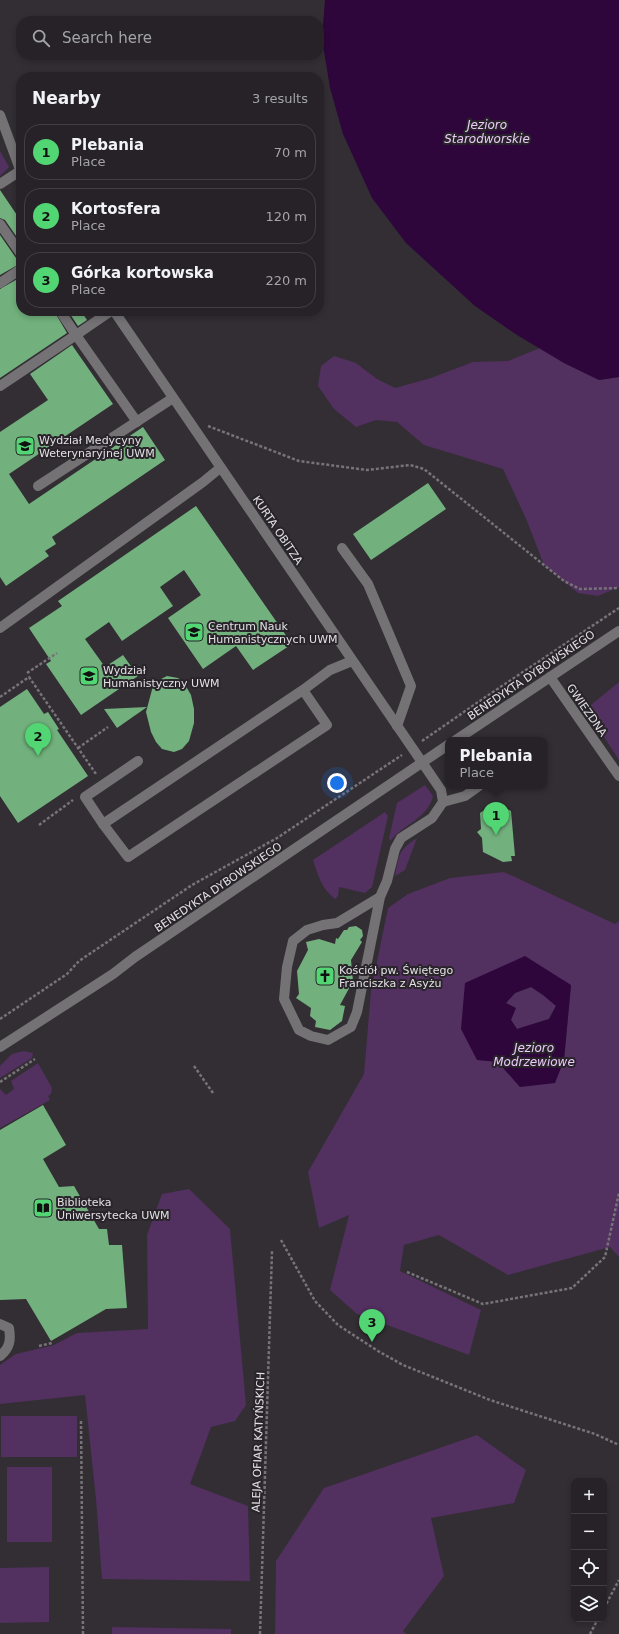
<!DOCTYPE html>
<html lang="en">
<head>
<meta charset="utf-8">
<style>
	body { margin:0; font-family:"DejaVu Sans",sans-serif; background:#2e2a2f; color:#f1f3f6 }
	.controls { position:absolute; right:12px; bottom:12px; display:grid; overflow:hidden; border-radius:8px; box-shadow:0 2px 6px #0003 }
	.controls button { width:36px; height:36px; display:grid; place-items:center; padding:0; border:0; border-bottom:1px solid #423f44; background:#262227; color:#f1f3f6; font:20px sans-serif }
	.you { position:absolute; left:337px; top:783px; width:14px; height:14px; margin:-10px; border:3px solid #fff; border-radius:50%; background:#1a73e8; box-shadow:0 0 0 6px #1a73e833 }
	.badge { display:grid; place-items:center; width:26px; height:26px; border-radius:50%; background:#52d673; color:#111; font-size:13px; font-weight:700 }
	.pin { position:absolute; translate:-50% -33px; filter:drop-shadow(0 1px 2px #0008) }
	.pin::after { content:''; position:absolute; top:21px; width:14px; height:12px; background:inherit; clip-path:polygon(0 0,100% 0,50% 100%) }
	.popup { position:absolute; left:445px; top:737px; width:102px; height:52px; box-sizing:border-box; display:grid; place-content:center; border-radius:8px; background:#262227; filter:drop-shadow(0 1px 3px #0005); font-size:13px; white-space:nowrap; color:#a4a4a7 }
	.popup b { font-size:15px; color:#f1f3f6 }
	.popup::after { content:''; position:absolute; left:50%; top:100%; margin-left:-8px; border:8px solid transparent; border-top-color:#262227 }
	.list { margin:0; padding:0; list-style:none }
	h2 { display:flex; justify-content:space-between; align-items:center; height:52px; margin:0; padding:0 16px; font-size:17px }
	h2 small { font-size:13px; font-weight:400; color:#a4a4a7 }
	.list li { display:grid; grid-template-columns:26px 1fr auto; gap:12px; align-items:center; box-sizing:border-box; height:56px; margin:0 8px 8px; padding:0 8px; border:1px solid #423f44; border-radius:16px }
	.list b { display:block; font-size:15px; white-space:nowrap }
	.list p { margin:0; font-size:13px; white-space:nowrap; color:#a4a4a7 }
	.list em { font-size:13px; font-style:normal; color:#a4a4a7 }
	.icon { flex:none; width:22px; height:22px; fill:none; stroke:currentColor; stroke-width:2; stroke-linecap:round; stroke-linejoin:round }
	.map { position:relative; flex:none; width:619px; height:1634px; overflow:hidden }
	.search { position:absolute; background:#262227; box-shadow:0 2px 6px #0003; left:16px; top:16px; width:308px; height:44px; display:flex; align-items:center; gap:10px; box-sizing:border-box; padding:0 14px; border-radius:16px; color:#a4a4a7; font-size:15px }
	.panel { position:absolute; background:#262227; box-shadow:0 2px 6px #0003; left:16px; top:72px; width:308px; height:244px; border-radius:16px }
	.map>svg:first-child { display:block }
	.green { fill:#52305f; fill-rule:evenodd }
	.water { fill:#2e063c; fill-rule:evenodd }
	.building { fill:#72b17d }
	.lines { fill:none; stroke-linecap:round; stroke-linejoin:round }
	.path { stroke:#777378; stroke-width:2.5; stroke-dasharray:3 2; stroke-linecap:butt }
	.minor { stroke:#747275; stroke-width:10 }
	.labels { text-anchor:middle; stroke-width:4; stroke-linejoin:round; paint-order:stroke }
	.poi-label { font-size:11px; fill:#e3e0e4; stroke:#28242a; text-anchor:start }
	.street-label { font-size:11px; fill:#e3e0e4; stroke:#28242a }
	.water-label { font-size:12px; font-style:italic; fill:#edcafc; stroke:#28242a }
</style>
</head>
<body>
<div class="map">
<svg width="619" height="1634" viewBox="0 0 619 1634">
	<rect width="100%" height="100%" fill="#322e34"/>
	<!-- green -->
	<g class="green">
		<polygon points="0,151 9,167 0,176"/>
		<polygon points="540,348 564,363 599,380 619,377 619,587 598,596 578,593 544,565 527,521 503,469 424,445 397,422 376,420 356,427 334,409 318,386 321,366 334,356 356,363 377,379 395,388 431,378 473,362 508,361"/>
		<polygon points="619,682 619,760 586,709"/>
		<path d="M425,785L433,796C428,818 404,824 390,841L389,838L397,803Z"/>
		<path d="M385,812L388,816L372,887L365,893L339,887L338,896L335,899C322,889 318,876 313,860Z"/>
		<path d="M417,838L405,870L395,876C399,855 398,850 417,838Z"/>
		<path d="M504,872L615,924L619,921V1257L610,1247L508,1275L439,1235L404,1245L400,1271L481,1310L469,1355L357,1314L330,1290L349,1215L319,1228L308,1172L364,1074L371,991L388,908L408,894L450,878ZM465,983L571,985L564,1060L520,1087L498,1062Z"/>
		<polygon points="531,987 543,995 556,1005 549,1019 517,1029 511,1020 506,1003 515,993"/>
		<polygon points="24,1051 33,1053 32,1058 0,1078 0,1066 12,1054"/>
		<polygon points="38,1063 52,1088 51,1094 48,1096 50,1100 0,1128 0,1089 6,1095 14,1089 11,1081"/>
		<polygon points="189,1189 230,1229 246,1405 235,1421 211,1427 190,1484 248,1506 250,1581 102,1579 96,1499 85,1395 0,1404 0,1365 16,1354 54,1345 77,1333 148,1329 147,1235 162,1194"/>
		<rect x="1" y="1416" width="76" height="41"/>
		<polygon points="477,1435 526,1470 514,1503 431,1518 444,1576 403,1631 406,1634 275,1634 276,1561 324,1488"/>
		<rect x="7" y="1467" width="45" height="75"/>
		<polygon points="49,1567 49,1622 0,1623 0,1568"/>
		<polygon points="112,1627 231,1629 231,1634 112,1634"/>
	</g>
	<!-- water -->
	<g class="water">
		<polygon points="325,0 619,0 619,377 599,380 564,363 517,335 475,306 406,243 372,198 343,134 330,88 322,39"/>
		<path d="M525,956L571,985L564,1060L555,1083L520,1087L498,1062L477,1060L461,1029L465,983ZM531,987L543,995L556,1006L549,1019L517,1029L511,1020L516,1008L506,1003L515,993Z"/>
	</g>
	<!-- building -->
	<g class="building">
		<polygon points="0,190 21,221 21,243 5,220 0,218"/>
		<polygon points="0,235 16,258 21,260 21,263 0,275"/>
		<polygon points="21,277 21,311 54,311 67,333 0,378 0,289"/>
		<polygon points="68,311 81,311 87,320 78,326"/>
		<polygon points="72,345 113,404 9,474 29,504 143,427 165,460 52,537 56,544 45,551 49,556 6,586 0,577 0,432 48,400 30,374"/>
		<polygon points="428,483 446,509 371,560 353,534"/>
		<polygon points="196,506 292,644 253,670 236,646 203,669 168,618 201,595 184,570 160,587 173,606 122,641 109,622 85,639 105,667 123,655 138,676 81,715 46,664 51,661 29,628 62,606 58,601"/>
		<polygon points="167,676 178,678 184,683 191,695 194,709 194,723 189,741 182,749 174,752 162,749 156,742 151,732 146,712 153,686 161,679"/>
		<polygon points="27,689 44,714 48,712 59,729 57,730 88,776 18,823 0,796 0,707"/>
		<polygon points="147,707 117,728 104,709"/>
		<polygon points="495,803 511,811 515,856 511,856 512,861 503,862 483,852 482,838 477,832 481,829 480,813"/>
		<polygon points="356,926 362,930 363,936 360,940 362,942 351,960 353,981 340,1005 345,1006 342,1021 330,1030 315,1027 316,1021 310,1016 311,1008 296,998 299,994 297,971 308,950 306,942 319,939 335,944 336,938 338,939 344,930 347,930 349,927"/>
		<polygon points="43,1105 66,1145 43,1159 59,1187 74,1186 99,1229 107,1229 109,1245 122,1245 127,1308 106,1309 51,1341 26,1299 0,1300 0,1130"/>
	</g>
	<g class="lines">
		<!-- path -->
		<g class="path">
			<polyline points="208,426 299,461 367,470 410,465 424,469 564,581 580,589 619,588"/>
			<polyline points="27,673 57,653"/>
			<polyline points="0,697 29,677 96,774"/>
			<polyline points="422,741 487,696 619,608"/>
			<polyline points="78,748 108,727"/>
			<polyline points="39,825 73,800"/>
			<polyline points="0,1019 67,974 79,961 192,885 277,838 402,755"/>
			<polyline points="194,1066 213,1093"/>
			<polyline points="0,1082 35,1059"/>
			<polyline points="281,1240 315,1301 338,1325 378,1351 403,1365 490,1400 595,1434 619,1445"/>
			<polyline points="407,1272 483,1304 572,1288 605,1257 619,1193"/>
			<polyline points="39,1346 52,1343"/>
			<polyline points="81,1421 83,1634"/>
			<polyline points="604,1608 619,1580"/>
			<polyline points="260,1634 272,1251"/>
			<polyline points="590,1634 598,1619"/>
		</g>
		<!-- minor -->
		<g class="minor">
			<polyline points="0,115 21,172"/>
			<polyline points="0,184 20,171"/>
			<polyline points="0,224 21,254"/>
			<polyline points="0,283 21,269"/>
			<polyline points="111,311 76,335 137,422"/>
			<polyline points="114,311 441,790 443,802 432,818 401,838 395,849 387,881 380,897 357,1012 351,1027 328,1040 311,1036 299,1030 284,999 287,967 293,941 307,930 323,925 337,923 380,897"/>
			<polyline points="0,386 76,335 60,311"/>
			<polyline points="38,486 173,398"/>
			<polyline points="342,548 368,584 411,686 397,726"/>
			<polyline points="0,628 203,482 220,468"/>
			<polyline points="550,677 619,776"/>
			<polyline points="303,690 327,725 128,857 103,824 303,690 330,670 352,661"/>
			<polyline points="456,740 619,631"/>
			<polyline points="443,802 465,796 479,786"/>
			<polyline points="103,824 85,797 138,761"/>
			<polyline points="0,1047 113,974 135,957 448,745"/>
			<path d="M0,1324L9,1328C11,1340 10,1348 0,1356"/>
		</g>
	</g>
	<!-- icons -->
	<defs>
		<symbol id="university-square" viewBox="-11 -11 22 22"><rect x="-9" y="-9" width="18" height="18" rx="4" fill="#52d673" stroke="#28242a"/><path d="M0-5L7-2L0 1L-7-2ZM-4 1L0 2.5L4 1V4Q0 6-4 4Z" fill="#111"/></symbol>
		<symbol id="church-square" viewBox="-11 -11 22 22"><rect x="-9" y="-9" width="18" height="18" rx="4" fill="#52d673" stroke="#28242a"/><path d="M-1.2-6h2.4v3.5h3.3v2.4h-3.3V6h-2.4V-.1h-3.3v-2.4h3.3Z" fill="#111"/></symbol>
		<symbol id="library-square" viewBox="-11 -11 22 22"><rect x="-9" y="-9" width="18" height="18" rx="4" fill="#52d673" stroke="#28242a"/><path d="M-6-4Q-3-5.5-.7-3.5V5Q-3 3-6 4ZM6-4Q3-5.5 .7-3.5V5Q3 3 6 4Z" fill="#111"/></symbol>
	</defs>
	<g fill-rule="evenodd">
		<use href="#university-square" x="14" y="435" width="22" height="22"/>
		<use href="#university-square" x="183" y="621" width="22" height="22"/>
		<use href="#university-square" x="78" y="665" width="22" height="22"/>
		<use href="#church-square" x="314" y="965" width="22" height="22"/>
		<use href="#library-square" x="32" y="1197" width="22" height="22"/>
	</g>
	<g class="labels">
		<!-- poi labels -->
		<g class="poi-label">
			<text x="39" y="444">Wydział Medycyny<tspan x="39" dy="13">Weterynaryjnej UWM</tspan></text>
			<text x="208" y="630">Centrum Nauk<tspan x="208" dy="13">Humanistycznych UWM</tspan></text>
			<text x="103" y="674">Wydział<tspan x="103" dy="13">Humanistyczny UWM</tspan></text>
			<text x="339" y="974">Kościół pw. Świętego<tspan x="339" dy="13">Franciszka z Asyżu</tspan></text>
			<text x="57" y="1206">Biblioteka<tspan x="57" dy="13">Uniwersytecka UWM</tspan></text>
		</g>
		<!-- street labels -->
		<g class="street-label">
			<text transform="translate(278 530) rotate(56)" y="4">KURTA OBITZA</text>
			<text transform="translate(531 675) rotate(-34)" y="4">BENEDYKTA DYBOWSKIEGO</text>
			<text transform="translate(587 710) rotate(55)" y="4">GWIEZDNA</text>
			<text transform="translate(218 887) rotate(-34)" y="4">BENEDYKTA DYBOWSKIEGO</text>
			<text transform="translate(258 1442) rotate(-88)" y="4">ALEJA OFIAR KATYŃSKICH</text>
		</g>
		<!-- water labels -->
		<g class="water-label">
			<text x="487" y="129">Jezioro<tspan x="487" dy="14">Starodworskie</tspan></text>
			<text x="534" y="1052">Jezioro<tspan x="534" dy="14">Modrzewiowe</tspan></text>
		</g>
	</g>
</svg>
<div class="controls">
<button>+</button>
<button>−</button>
<button><svg class="icon" aria-label="locate" viewBox="0 0 24 24"><circle cx="12" cy="12" r="6"/><path d="M12 2v4M12 18v4M2 12h4M18 12h4"/></svg></button>
<button><svg class="icon" aria-label="layers" viewBox="0 0 24 24"><path d="M12 4l9 5-9 5-9-5zM3 14l9 5 9-5"/></svg></button>
</div>
<div class="you"></div>
<div class="pin badge" style="left:496px;top:835px">1</div>
<div class="popup"><b>Plebania</b>Place</div>
<div class="pin badge" style="left:38px;top:756px">2</div>
<div class="pin badge" style="left:372px;top:1342px">3</div>
<div class="search"><svg class="icon" aria-label="search" viewBox="0 0 24 24"><circle cx="10" cy="10" r="6"/><path d="M15 15l6 6"/></svg>Search here</div>
<section class="panel">
<h2>Nearby<small>3 results</small></h2>
<ul class="list">
<li><span class="badge">1</span><div><b>Plebania</b><p>Place</p></div><em>70 m</em></li>
<li><span class="badge">2</span><div><b>Kortosfera</b><p>Place</p></div><em>120 m</em></li>
<li><span class="badge">3</span><div><b>Górka kortowska</b><p>Place</p></div><em>220 m</em></li>
</ul>
</section>
</div>
</body>
</html>
